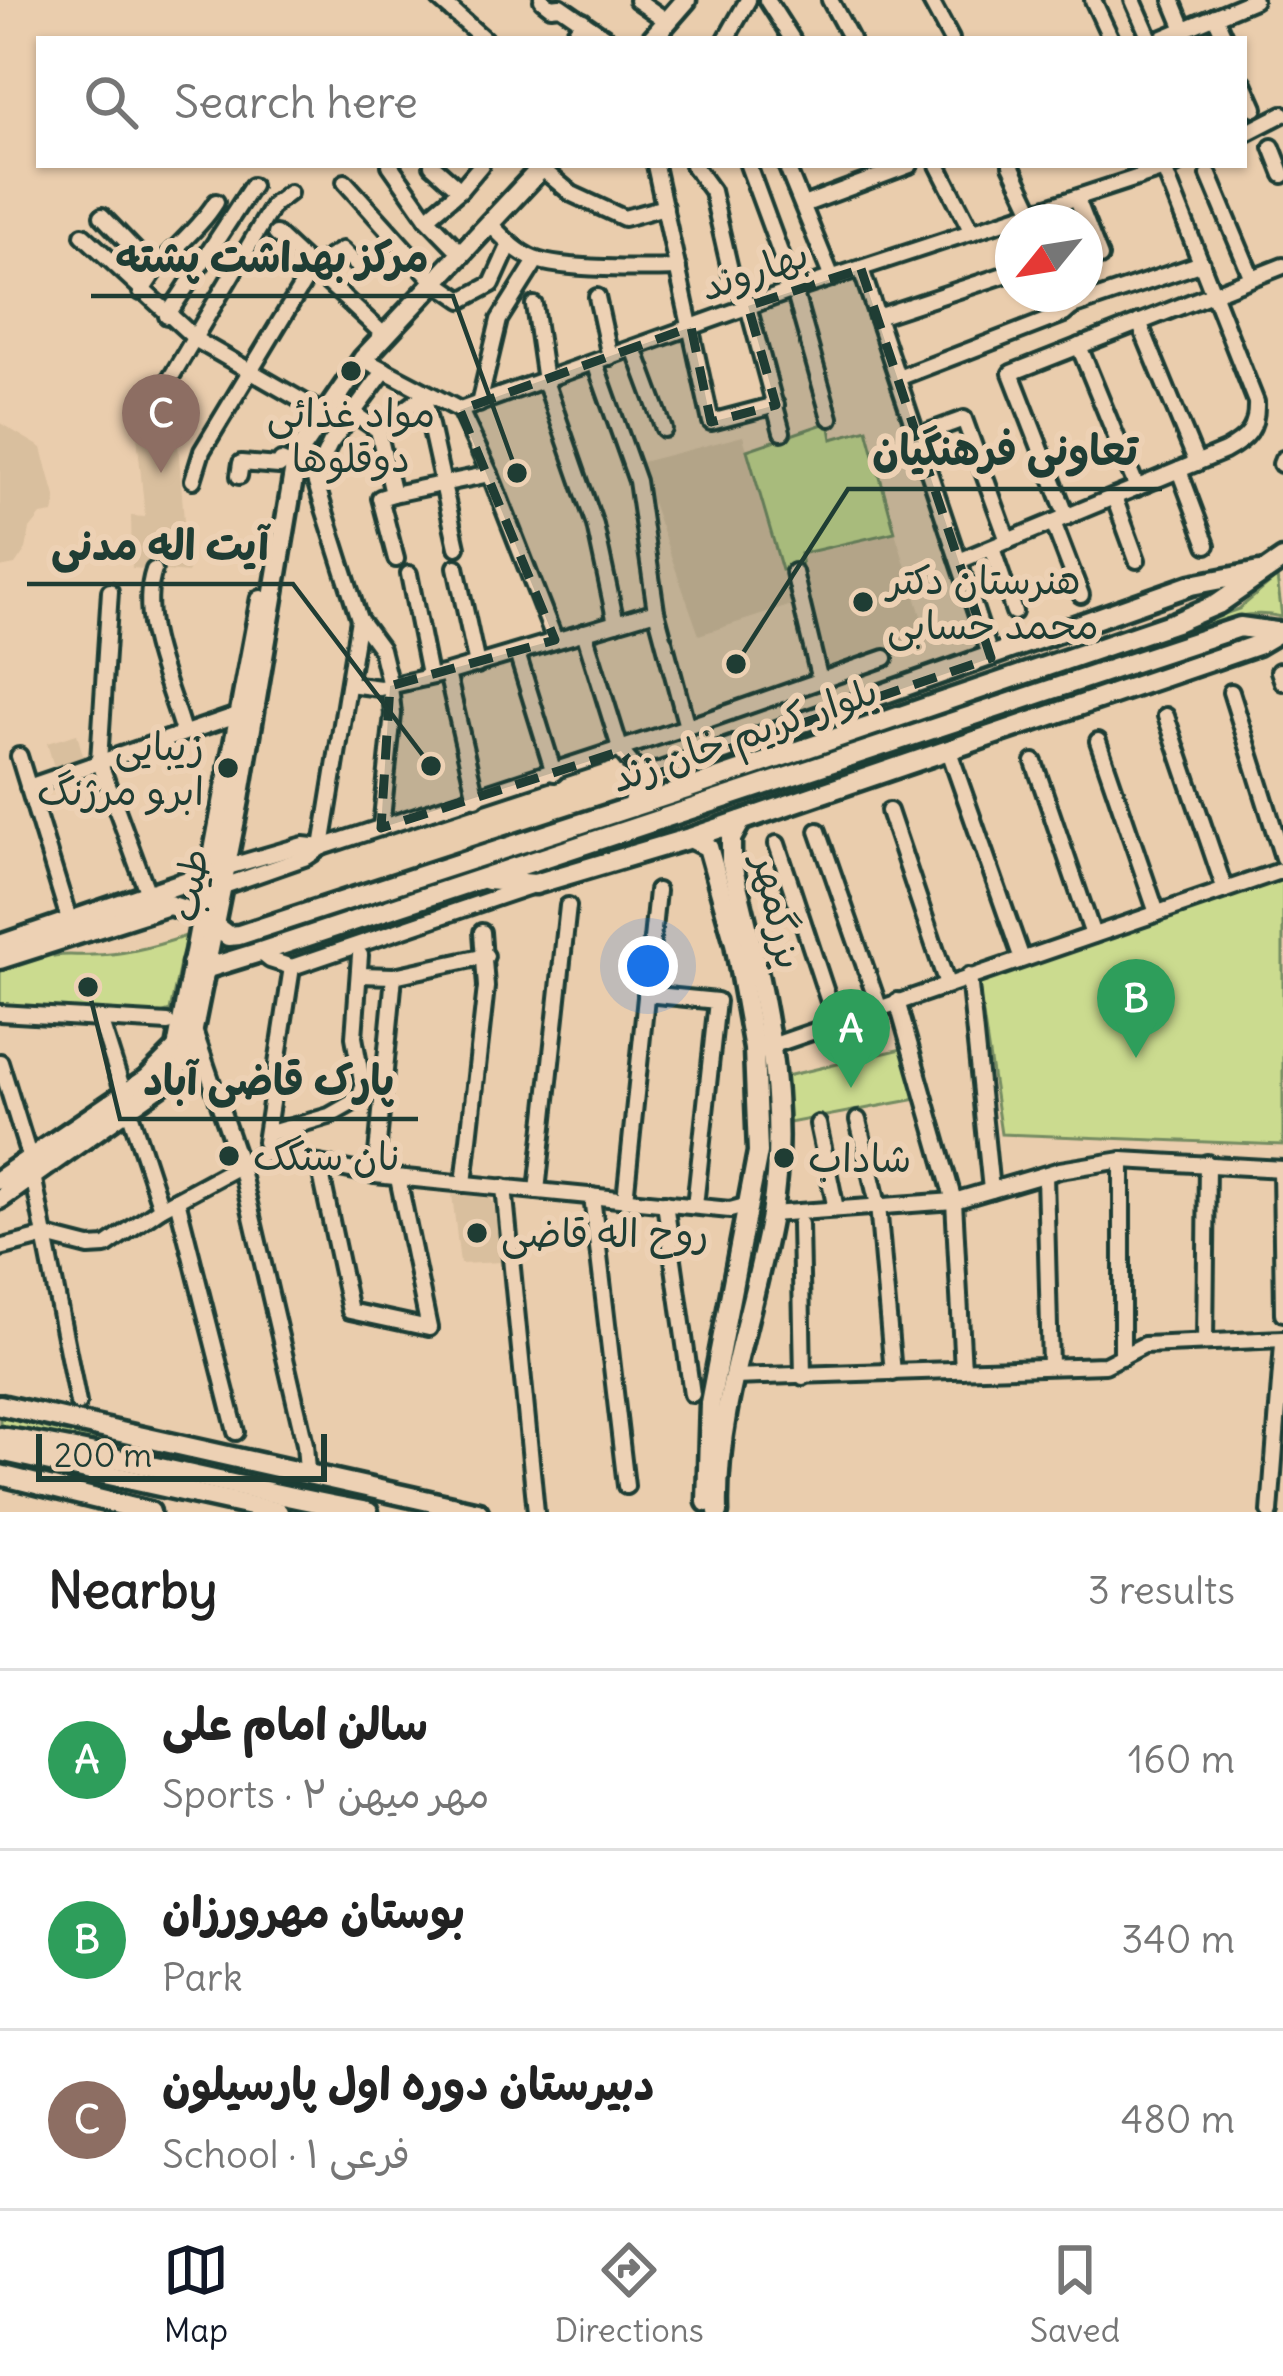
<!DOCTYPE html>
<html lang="en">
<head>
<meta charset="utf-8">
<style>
	body { margin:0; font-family:Delius,"Playpen Sans Arabic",sans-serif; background:#f2f2f2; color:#222 }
	.compass { position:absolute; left:995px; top:204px; width:108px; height:108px; border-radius:50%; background:#fff; box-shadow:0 3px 9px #0004; rotate:240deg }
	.scale { position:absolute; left:36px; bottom:30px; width:291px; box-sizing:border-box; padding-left:12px; border:6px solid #1f3d34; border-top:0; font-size:33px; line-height:42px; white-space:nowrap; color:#1f3d34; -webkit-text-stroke:9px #edd1b4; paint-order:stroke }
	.you { position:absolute; left:648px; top:966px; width:42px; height:42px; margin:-30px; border:9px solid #fff; border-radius:50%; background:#1a73e8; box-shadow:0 0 0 18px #1a73e833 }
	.badge { display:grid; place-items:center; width:78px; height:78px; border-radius:50%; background:#111827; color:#fff; font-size:39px; font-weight:700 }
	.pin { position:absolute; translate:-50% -99px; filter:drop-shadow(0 3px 6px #0008) }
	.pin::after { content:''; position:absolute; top:63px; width:42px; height:36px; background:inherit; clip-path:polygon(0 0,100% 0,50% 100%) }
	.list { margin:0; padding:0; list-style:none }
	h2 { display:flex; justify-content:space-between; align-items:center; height:156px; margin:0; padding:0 48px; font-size:51px }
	h2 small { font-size:39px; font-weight:400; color:#767676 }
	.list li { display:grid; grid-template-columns:78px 1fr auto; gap:36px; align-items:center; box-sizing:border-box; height:180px; padding:0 48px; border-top:3px solid #e0e0e0 }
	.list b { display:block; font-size:45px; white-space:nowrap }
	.list p { margin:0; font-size:39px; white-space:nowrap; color:#767676 }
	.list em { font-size:39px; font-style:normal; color:#767676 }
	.icon { flex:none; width:66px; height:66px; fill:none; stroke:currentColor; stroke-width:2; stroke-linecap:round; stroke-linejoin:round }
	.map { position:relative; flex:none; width:1283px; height:1512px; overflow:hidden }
	.search { position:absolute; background:#fff; box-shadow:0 3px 9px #0004; left:36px; right:36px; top:36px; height:132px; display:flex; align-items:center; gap:30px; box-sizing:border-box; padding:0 42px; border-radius:0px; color:#767676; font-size:45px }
	.sheet { height:696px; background:#fff }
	nav { display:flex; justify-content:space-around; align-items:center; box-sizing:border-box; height:168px; border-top:3px solid #e0e0e0; background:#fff; font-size:33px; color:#767676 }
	nav a { display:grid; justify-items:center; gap:6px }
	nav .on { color:#111827 }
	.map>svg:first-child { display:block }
	.built { fill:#d9bf9e }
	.green { fill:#cbdb8f; stroke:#758c62; stroke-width:3 }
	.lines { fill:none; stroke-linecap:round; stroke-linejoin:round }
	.minor-casing { stroke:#1f3d34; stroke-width:22 }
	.major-casing { stroke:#1f3d34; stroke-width:27 }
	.minor { stroke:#edd1b4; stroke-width:14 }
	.major { stroke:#edd1b4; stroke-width:18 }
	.marked { fill:#1f3d34; fill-opacity:0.2; stroke:#1f3d34; stroke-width:9; stroke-dasharray:24 15; stroke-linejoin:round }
	.poi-dot { fill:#1f3d34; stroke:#edd1b4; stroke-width:4.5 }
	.labels { text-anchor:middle; stroke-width:12; stroke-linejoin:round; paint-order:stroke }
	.street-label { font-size:39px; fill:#1f3d34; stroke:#edd1b4 }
	.poi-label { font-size:39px; fill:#1f3d34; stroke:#edd1b4; text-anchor:start }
	.leader { fill:none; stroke:#1f3d34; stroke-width:4.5 }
	.callout-dot { fill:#1f3d34; stroke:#edd1b4; stroke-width:4.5 }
	.callout-label { font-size:42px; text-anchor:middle; font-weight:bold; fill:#1f3d34; stroke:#edd1b4; stroke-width:12; stroke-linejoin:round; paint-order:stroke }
</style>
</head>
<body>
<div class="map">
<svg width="1283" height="1512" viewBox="0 0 1283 1512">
	<rect width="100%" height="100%" fill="#eacdad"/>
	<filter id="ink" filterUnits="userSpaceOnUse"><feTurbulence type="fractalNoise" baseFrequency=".00833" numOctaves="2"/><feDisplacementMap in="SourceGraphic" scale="24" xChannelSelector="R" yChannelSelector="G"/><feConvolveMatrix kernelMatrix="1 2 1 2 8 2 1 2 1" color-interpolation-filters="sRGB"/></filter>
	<g filter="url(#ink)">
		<!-- built -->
		<g class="built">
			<polygon points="135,414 157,415 170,423 170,429 177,430 188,573 132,568 131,516 145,517"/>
			<polygon points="0,423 42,448 56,500 53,513 41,515 30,529 26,549 15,565 0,568"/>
			<polygon points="743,436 792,605 699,635 638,463"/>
			<polygon points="895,532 928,638 822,671 799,555"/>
			<polygon points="77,734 85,762 55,771 47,743"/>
			<polygon points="452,1194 490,1198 494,1204 502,1262 460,1264"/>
		</g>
		<!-- green -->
		<g class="green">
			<polygon points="829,422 832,439 867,429 895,532 800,554 802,567 782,570 747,450"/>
			<path d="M1277,577L1282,617C1247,608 1217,622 1184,633L1182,629L1239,609Z"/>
			<polygon points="1283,879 1283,1145 1001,1134 978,982"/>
			<path d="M186,936L170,1011L153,1017L0,1008V966L52,951L54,956C68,954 79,956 92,955C123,955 157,946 186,936Z"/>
			<polygon points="906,1048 922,1098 784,1124 782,1077"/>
			<polygon points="0,1417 429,1510 239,1480 0,1427"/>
		</g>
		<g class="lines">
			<defs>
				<g id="minor">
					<polyline points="440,0 484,39"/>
					<polyline points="542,0 551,7 560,6 608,39"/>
					<polyline points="637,0 667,21"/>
					<polyline points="767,0 792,39"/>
					<polyline points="830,0 851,39"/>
					<polyline points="930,0 951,39"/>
					<polyline points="1093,0 1111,39"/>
					<polyline points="1133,0 1150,39"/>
					<polyline points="1172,0 1184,29"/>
					<polyline points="1215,16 1225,39"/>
					<polyline points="570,39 583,21"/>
					<polyline points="726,39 748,0"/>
					<polyline points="1161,39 1254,0"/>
					<polyline points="1244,83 1255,108"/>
					<polyline points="1244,134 1283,114"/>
					<polyline points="1272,147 1283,175"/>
					<polyline points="390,165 427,218 460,252"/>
					<polyline points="432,165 460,190"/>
					<polyline points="655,165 711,422 776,405"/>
					<polyline points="693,165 712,191 731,274 748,306 782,432"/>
					<polyline points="748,165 794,290 830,418"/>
					<polyline points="786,165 832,278"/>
					<polyline points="938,165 972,232"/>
					<polyline points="1011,165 1038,222"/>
					<polyline points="541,168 572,194 624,218 665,207"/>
					<polyline points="1209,175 1252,278"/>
					<polyline points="345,182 433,280 462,300 492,284 510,244"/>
					<polyline points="1077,199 1100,257"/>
					<polyline points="803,205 910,165"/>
					<polyline points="102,216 155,271 141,292"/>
					<polyline points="427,218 460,190 481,165"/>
					<path d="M489,223C502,236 516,252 534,259C561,270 646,269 678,268"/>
					<polyline points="276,234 384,335"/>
					<polyline points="83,235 198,341 325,414"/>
					<polyline points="861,269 991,658"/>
					<path d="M155,271C174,247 200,228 216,202"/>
					<polyline points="1067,294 1072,307 1202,263"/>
					<polyline points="597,297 610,357"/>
					<polyline points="534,305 545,381 595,525 616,623"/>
					<polyline points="167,316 252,186"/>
					<polyline points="877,317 1013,272"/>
					<polyline points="1139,322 1197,463"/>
					<polyline points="1079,346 1137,488"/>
					<polyline points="634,348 664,429"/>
					<polyline points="363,359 460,410 794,290 1176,165"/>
					<polyline points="898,378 1064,314 1072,307"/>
					<polyline points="424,398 457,547"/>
					<polyline points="334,400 378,430 393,494 380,498 396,559"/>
					<polyline points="479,404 499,320 536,261"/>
					<polyline points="154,406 273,205 289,193"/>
					<polyline points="460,410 490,474 555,640"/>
					<polyline points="378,430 426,394"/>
					<polyline points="917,436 964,419 1008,541"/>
					<polyline points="1281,464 1283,459"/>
					<polyline points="1179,470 1207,545"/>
					<polyline points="239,476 241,463 279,466 281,461 302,470"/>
					<polyline points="193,480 202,451 313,267 342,250 358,266"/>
					<polyline points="393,494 490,474"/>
					<polyline points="1114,497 1137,560"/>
					<polyline points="1067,517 1011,373 1283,266"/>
					<polyline points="1053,522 1081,595"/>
					<polyline points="992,548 1014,612"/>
					<path d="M959,561L1225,451C1248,438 1257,429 1256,402L1164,169"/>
					<polyline points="456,567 477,665"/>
					<path d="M154,570C137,620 169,683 183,732"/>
					<polyline points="794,572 820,681"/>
					<polyline points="409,574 429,675"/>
					<polyline points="110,591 99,761 148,894"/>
					<polyline points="584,632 621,751 640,774"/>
					<polyline points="517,653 554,773"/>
					<polyline points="1279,671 1283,682"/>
					<polyline points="447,673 476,798"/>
					<polyline points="349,684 380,688 447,673 656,611"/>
					<polyline points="1231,692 1283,858"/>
					<polyline points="1166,716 1225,890"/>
					<polyline points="687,727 885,658"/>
					<polyline points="1098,741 1157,913"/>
					<polyline points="949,751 1022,959"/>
					<polyline points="19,756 72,929"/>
					<polyline points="1034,762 1093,935"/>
					<polyline points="28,787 240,714"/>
					<polyline points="889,811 947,984"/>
					<polyline points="381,828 393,714 390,686 381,649 359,619 314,477 330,444 385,370"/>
					<polyline points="818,831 879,1007"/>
					<polyline points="777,844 836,1023"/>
					<polyline points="322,847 359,619"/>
					<polyline points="224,868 303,845 322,847"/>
					<polyline points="221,887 307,857 322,847 687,727 656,611 637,481 595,363"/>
					<polyline points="260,952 270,960 292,967 530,886"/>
					<polyline points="359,975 394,976 486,956"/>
					<polyline points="969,976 991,1190"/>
					<polyline points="646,994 717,1001 695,1206"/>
					<polyline points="897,1001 954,1201 963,1370"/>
					<polyline points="0,1013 168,1023"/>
					<polyline points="100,1019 124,1094"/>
					<polyline points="194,1030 240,1165 305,1444 307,1471"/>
					<polyline points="771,1046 1283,870"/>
					<polyline points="0,1062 30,1159"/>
					<polyline points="128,1107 161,1208"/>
					<polyline points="858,1120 878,1205 893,1373"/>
					<polyline points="818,1124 836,1209"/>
					<polyline points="267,1134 329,1116 359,1099 363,1087 354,1037 360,955"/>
					<polyline points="265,1142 292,967"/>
					<polyline points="1122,1160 1122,1357"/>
					<polyline points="319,1164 350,1311 429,1328 398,1178"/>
					<polyline points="1281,1169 1283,1313"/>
					<polyline points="33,1175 78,1403"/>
					<polyline points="375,1175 394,976"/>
					<polyline points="1045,1175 1050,1366"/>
					<polyline points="464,1184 486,987 482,932"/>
					<polyline points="504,1187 536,1512"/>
					<polyline points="537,1191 568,906"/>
					<polyline points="592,1196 626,1486"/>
					<polyline points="177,1200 236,1432"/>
					<polyline points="625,1200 657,891"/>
					<polyline points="665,1203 692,1394"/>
					<polyline points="771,1214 954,1201 1060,1170 1122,1160 1283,1169"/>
					<polyline points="800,1224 803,1377"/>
					<polyline points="0,1248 46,1236 89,1247 106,1246 161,1208 263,1153 375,1175 730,1210 749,1205"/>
					<polyline points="1205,1342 1207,1163"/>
					<polyline points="733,1377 1105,1365 1144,1345 1283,1339"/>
					<polyline points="1270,1512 1283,1344"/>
				</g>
				<g id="major">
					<polyline points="652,39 686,0"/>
					<polyline points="632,807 640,774 659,773 1191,585 1259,572"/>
					<polyline points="690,838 708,847 735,943 754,1049 758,1152 710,1403 707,1502"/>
					<polyline points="487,880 535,884 690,838 1257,645 1279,632"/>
					<polyline points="0,945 208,874"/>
					<polyline points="0,959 169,905 201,915 228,936 239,935 687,789 1176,622 1218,604 1283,559"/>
					<polyline points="192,964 208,968 260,952 1240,627 1283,633"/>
					<polyline points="0,1179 147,1079 177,1049 261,600"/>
					<polyline points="0,1199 165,1082 188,1054 239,800 297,455 363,359 544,165"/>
					<polyline points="0,1405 478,1512"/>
					<path d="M0,1437C124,1456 245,1490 368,1512"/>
					<polyline points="0,1451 278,1512"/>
					<polyline points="0,1475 150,1512"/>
					<path d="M718,1512C715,1410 754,1313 771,1215C792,1098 759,974 731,861V839L741,821"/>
				</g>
			</defs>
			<!-- minor casing -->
			<use href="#minor" class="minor-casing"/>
			<!-- major casing -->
			<use href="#major" class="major-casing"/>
			<!-- minor -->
			<use href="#minor" class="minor"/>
			<!-- major -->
			<use href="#major" class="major"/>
		</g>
	</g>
	<!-- marked area -->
	<path class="marked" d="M861,269L991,658L659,773L640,774L621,751L381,828L390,686L555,640L460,410L691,327L711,422L776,405L748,306Z"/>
	<!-- markers -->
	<g class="poi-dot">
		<circle cx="351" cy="371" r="12"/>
		<circle cx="863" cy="602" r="12"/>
		<circle cx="228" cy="768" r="12"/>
		<circle cx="229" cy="1156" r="12"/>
		<circle cx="784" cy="1158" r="12"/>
		<circle cx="477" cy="1233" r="12"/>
	</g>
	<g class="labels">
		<!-- street labels -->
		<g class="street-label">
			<text transform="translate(754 270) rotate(-19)" y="14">بهاروند</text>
			<text transform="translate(744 734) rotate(-19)" y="14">بلوار کریم خان زند</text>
			<text transform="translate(189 885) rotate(-80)" y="14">طیب</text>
			<text transform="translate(779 912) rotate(78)" y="14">بزرگمهر</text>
		</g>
		<!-- poi labels -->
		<g class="poi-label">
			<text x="351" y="427" text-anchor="middle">مواد غذائی<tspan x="351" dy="45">دوقلوها</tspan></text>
			<text x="887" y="594">هنرستان دکتر<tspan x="887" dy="45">محمد حسابی</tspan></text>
			<text x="204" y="760" text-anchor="end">زیبایی<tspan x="204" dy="45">ابرو مرژنگ</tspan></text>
			<text x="253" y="1170">نان سنگک</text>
			<text x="808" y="1172">شاداب</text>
			<text x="501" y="1247">روح اله قاضی</text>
		</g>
	</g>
	<!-- callouts -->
	<path class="leader" d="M517 473L453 296H91M736 664L848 489H1162M431 766L293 584H27M88 987L120 1119H418"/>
	<g class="callout-dot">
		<circle cx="517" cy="473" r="12"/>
		<circle cx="736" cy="664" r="12"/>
		<circle cx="431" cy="766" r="12"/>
		<circle cx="88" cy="987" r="12"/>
	</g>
	<g class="callout-label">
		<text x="272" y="272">مرکز بهداشت پشته</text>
		<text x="1005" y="465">تعاونی فرهنگیان</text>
		<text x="160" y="560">آیت اله مدنی</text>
		<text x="269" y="1095">پارک قاضی آباد</text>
	</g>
</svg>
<svg class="compass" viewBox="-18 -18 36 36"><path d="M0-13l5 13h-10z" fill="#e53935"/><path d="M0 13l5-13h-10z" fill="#767676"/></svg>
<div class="scale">200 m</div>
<div class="you"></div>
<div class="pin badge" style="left:851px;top:1088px;background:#2e9e5b">A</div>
<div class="pin badge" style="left:1136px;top:1058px;background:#2e9e5b">B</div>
<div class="pin badge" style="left:161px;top:473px;background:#8d6e63">C</div>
<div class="search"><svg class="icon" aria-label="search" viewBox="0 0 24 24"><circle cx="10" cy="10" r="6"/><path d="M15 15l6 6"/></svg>Search here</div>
</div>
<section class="sheet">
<h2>Nearby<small>3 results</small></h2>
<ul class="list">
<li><span class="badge" style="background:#2e9e5b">A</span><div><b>سالن امام علی</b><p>Sports · مهر میهن ۲</p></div><em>160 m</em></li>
<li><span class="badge" style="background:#2e9e5b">B</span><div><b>بوستان مهرورزان</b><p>Park</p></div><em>340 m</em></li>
<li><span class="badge" style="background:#8d6e63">C</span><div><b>دبیرستان دوره اول پارسیلون</b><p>School · فرعی ۱</p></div><em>480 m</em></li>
</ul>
</section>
<nav>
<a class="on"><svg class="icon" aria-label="map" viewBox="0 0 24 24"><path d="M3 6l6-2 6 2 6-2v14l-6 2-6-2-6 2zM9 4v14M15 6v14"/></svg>Map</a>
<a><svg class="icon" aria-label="directions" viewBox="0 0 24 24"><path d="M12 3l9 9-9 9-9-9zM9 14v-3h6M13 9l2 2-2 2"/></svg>Directions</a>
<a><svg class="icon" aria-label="saved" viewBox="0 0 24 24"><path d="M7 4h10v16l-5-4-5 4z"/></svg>Saved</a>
</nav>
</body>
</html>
